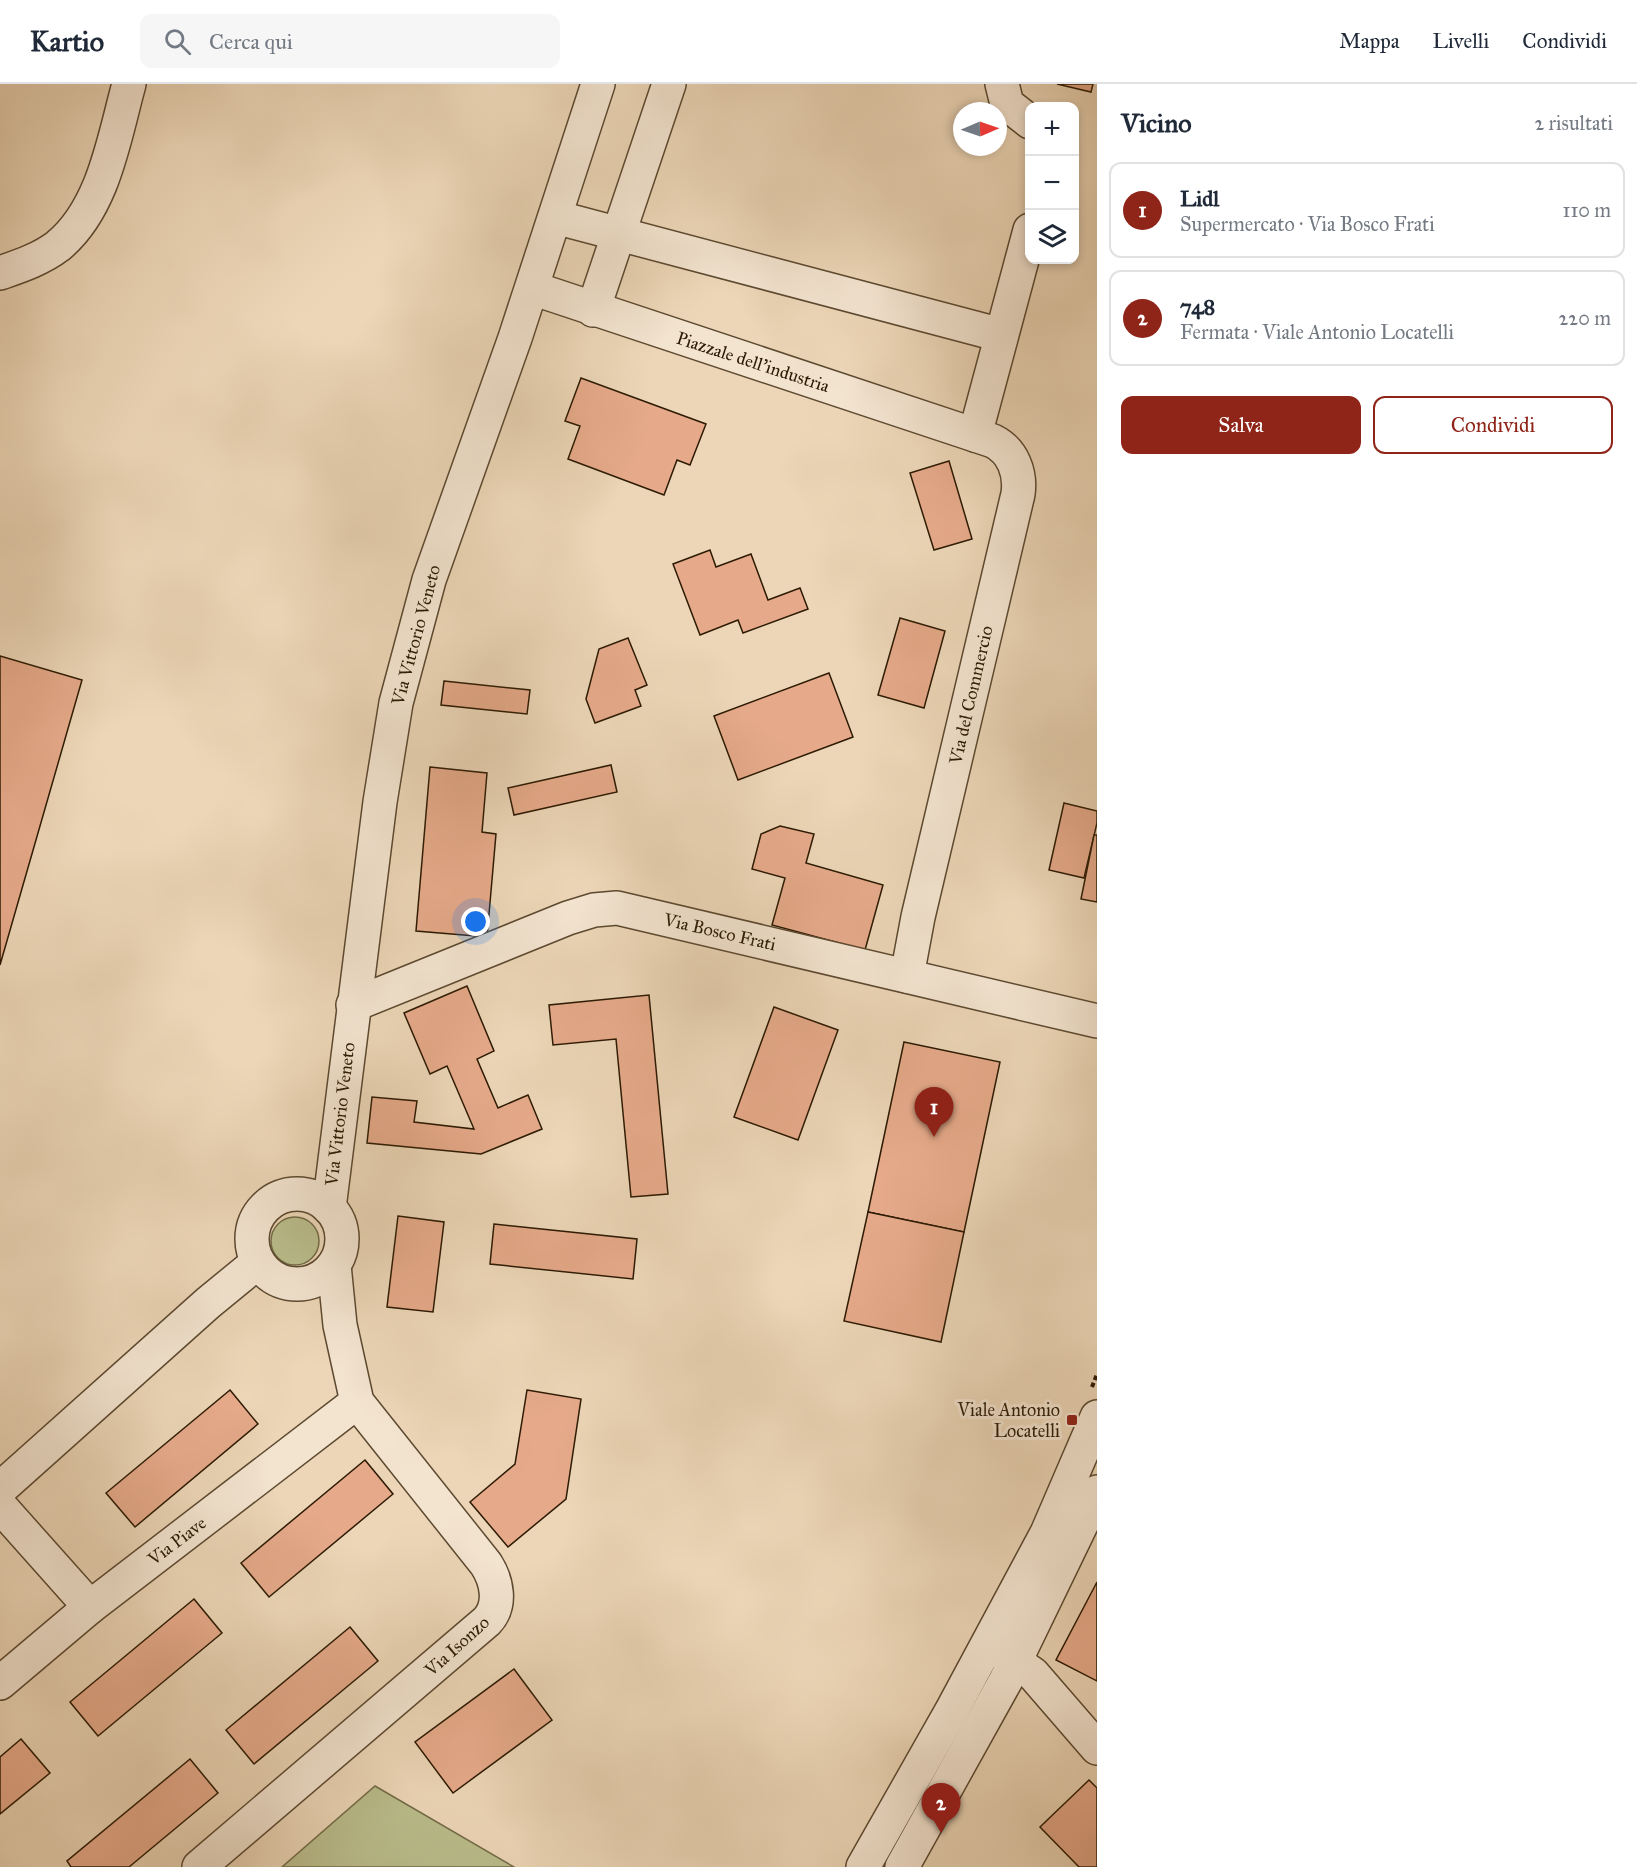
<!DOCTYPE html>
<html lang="it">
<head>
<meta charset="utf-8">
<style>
	body { margin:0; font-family:"IM FELL Great Primer",serif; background:#f6f6f7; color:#1f2937 }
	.controls { position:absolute; right:18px; top:18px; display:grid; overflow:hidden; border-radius:12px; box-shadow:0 3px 9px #0003 }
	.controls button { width:54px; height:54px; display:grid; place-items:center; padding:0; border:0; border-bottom:2px solid #e0e1e3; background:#fff; color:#1f2937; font:30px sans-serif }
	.compass { position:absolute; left:953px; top:18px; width:54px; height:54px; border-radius:50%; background:#fff; box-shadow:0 3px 9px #0003; rotate:88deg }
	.you { position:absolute; left:476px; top:838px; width:21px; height:21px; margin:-15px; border:4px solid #fff; border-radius:50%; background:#1a73e8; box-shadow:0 0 0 9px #1a73e833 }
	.badge { display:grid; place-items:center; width:39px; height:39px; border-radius:50%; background:#8f2418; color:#fff; font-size:20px; font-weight:700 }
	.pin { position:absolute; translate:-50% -50px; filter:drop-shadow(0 2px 3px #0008) }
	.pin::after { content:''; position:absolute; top:32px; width:21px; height:18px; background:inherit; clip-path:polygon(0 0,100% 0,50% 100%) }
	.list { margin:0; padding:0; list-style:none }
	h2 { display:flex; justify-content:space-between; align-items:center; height:78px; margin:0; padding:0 24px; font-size:26px }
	h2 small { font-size:20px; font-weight:400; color:#747a83 }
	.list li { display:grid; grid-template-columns:39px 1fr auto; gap:18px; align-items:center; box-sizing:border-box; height:96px; margin:0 12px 12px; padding:0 12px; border:2px solid #e0e1e3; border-radius:12px }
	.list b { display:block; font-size:22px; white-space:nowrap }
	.list p { margin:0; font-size:20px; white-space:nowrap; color:#747a83 }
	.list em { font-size:20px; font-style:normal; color:#747a83 }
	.actions { display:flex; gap:12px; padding:18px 24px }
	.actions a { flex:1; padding:14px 0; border:2px solid #8f2418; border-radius:12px; text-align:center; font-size:21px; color:#8f2418 }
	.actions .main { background:#8f2418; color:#fff }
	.icon { flex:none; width:33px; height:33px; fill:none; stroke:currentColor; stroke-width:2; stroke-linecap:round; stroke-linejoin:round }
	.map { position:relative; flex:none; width:1097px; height:1783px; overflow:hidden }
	header { display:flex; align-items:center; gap:36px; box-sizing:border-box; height:84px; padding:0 30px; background:#fff; border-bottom:2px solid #e0e1e3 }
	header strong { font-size:28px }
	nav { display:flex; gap:33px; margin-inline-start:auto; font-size:21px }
	.search { width:420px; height:54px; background:#f6f6f7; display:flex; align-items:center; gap:15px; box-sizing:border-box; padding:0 21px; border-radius:12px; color:#747a83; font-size:22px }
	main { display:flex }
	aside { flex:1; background:#fff }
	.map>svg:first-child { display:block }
	.green { fill:#babd8c; stroke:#736c48; stroke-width:1.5 }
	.building { fill:#e6aa8a; stroke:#2c1a03; stroke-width:1.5 }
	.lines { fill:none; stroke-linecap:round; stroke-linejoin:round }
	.minor-casing { stroke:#5c4930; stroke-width:36 }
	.path { stroke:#2c1a03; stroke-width:4; stroke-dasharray:4.5 3; stroke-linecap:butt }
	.minor { stroke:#f3e4d0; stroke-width:33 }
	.poi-dot { fill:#8f2418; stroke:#f3e4d0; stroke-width:2 }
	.labels { text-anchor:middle; stroke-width:6; stroke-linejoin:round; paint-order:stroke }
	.street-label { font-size:18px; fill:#2c1a03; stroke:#f3e4d0 }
	.poi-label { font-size:18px; fill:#2c1a03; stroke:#f3e4d0; text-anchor:end }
</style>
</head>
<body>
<header>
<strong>Kartio</strong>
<div class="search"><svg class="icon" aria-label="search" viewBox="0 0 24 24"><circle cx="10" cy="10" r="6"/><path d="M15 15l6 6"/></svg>Cerca qui</div>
<nav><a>Mappa</a><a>Livelli</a><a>Condividi</a></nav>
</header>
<main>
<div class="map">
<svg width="1097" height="1783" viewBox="0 0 1097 1783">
	<rect width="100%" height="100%" fill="#ecd6b7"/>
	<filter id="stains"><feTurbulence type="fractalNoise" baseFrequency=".00333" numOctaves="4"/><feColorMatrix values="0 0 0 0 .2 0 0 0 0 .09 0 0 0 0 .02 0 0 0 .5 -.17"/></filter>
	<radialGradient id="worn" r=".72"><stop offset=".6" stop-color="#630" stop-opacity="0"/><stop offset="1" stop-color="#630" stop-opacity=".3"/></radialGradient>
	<!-- green -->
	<g class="green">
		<circle cx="295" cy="1157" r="24"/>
		<polygon points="375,1702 514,1783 282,1783"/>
	</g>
	<!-- building -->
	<g class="building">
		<polygon points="1057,0 1093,0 1091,8"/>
		<polygon points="581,294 706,340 690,381 677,376 664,411 568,375 580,342 565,337"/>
		<polygon points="949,377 972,455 934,466 910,389"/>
		<polygon points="710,466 716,483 751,470 768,516 800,504 808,525 743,549 738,536 700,551 673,480"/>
		<polygon points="900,534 945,547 924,624 878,611"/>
		<polygon points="628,554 647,601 635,606 641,622 595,639 586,615 599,565"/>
		<polygon points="0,572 82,596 0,881"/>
		<polygon points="829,589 853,653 738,696 714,632"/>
		<polygon points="444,597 530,606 527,630 441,621"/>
		<polygon points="611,681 617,708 514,731 508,704"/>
		<polygon points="430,683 487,689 482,748 496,750 487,853 416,847"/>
		<polygon points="1064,719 1097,727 1097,739 1084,794 1049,786"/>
		<polygon points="780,742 814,750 806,779 883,801 865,866 772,841 785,794 752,785 761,750"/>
		<polygon points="1094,751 1097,751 1097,818 1081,815"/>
		<polygon points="467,902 494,967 477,975 498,1024 528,1011 542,1045 481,1070 367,1059 372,1013 417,1017 414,1038 474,1045 447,982 430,990 404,929"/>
		<polygon points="649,911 668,1110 631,1113 616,955 553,961 549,921"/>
		<polygon points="774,923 838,946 798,1056 734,1033"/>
		<polygon points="904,958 1000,978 964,1148 868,1128"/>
		<polygon points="868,1128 964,1148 941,1258 844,1237"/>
		<polygon points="398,1132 444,1138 433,1228 387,1223"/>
		<polygon points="494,1140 637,1155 633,1195 490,1180"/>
		<polygon points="230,1306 258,1340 135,1443 106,1409"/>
		<polygon points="527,1306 581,1315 566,1415 508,1463 470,1418 515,1380"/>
		<polygon points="365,1376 393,1410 269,1513 241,1479"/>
		<polygon points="1097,1498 1097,1597 1056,1576"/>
		<polygon points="194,1515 222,1549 98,1652 70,1618"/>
		<polygon points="350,1543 378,1577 254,1680 226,1646"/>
		<polygon points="514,1585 552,1636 453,1709 415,1658"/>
		<polygon points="21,1655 50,1689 0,1730 0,1673"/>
		<polygon points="190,1675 218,1709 129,1783 71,1783 67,1777"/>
		<polygon points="1089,1696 1097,1704 1097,1783 1079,1783 1040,1743"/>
	</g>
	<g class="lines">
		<defs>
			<g id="minor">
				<polyline points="1002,0 1007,20 1030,38"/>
				<polyline points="555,133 1001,251"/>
				<path d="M0,189C20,182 41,175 58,162C104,124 114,54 129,0"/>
				<path d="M532,204L993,357C1013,367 1021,389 1018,410L918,833L907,892"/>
				<polyline points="593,226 669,0"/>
				<polyline points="975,351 1030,146"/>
				<polyline points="353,921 568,834 594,826 617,824 1097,937"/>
				<circle cx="297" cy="1155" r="45"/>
				<polyline points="329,1124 380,718 396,619 429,496 515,254 598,0"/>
				<polyline points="0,1405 208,1219 258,1178"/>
				<polyline points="0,1422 90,1523"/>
				<polyline points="997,1565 1033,1590 1097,1664"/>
				<polyline points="0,1599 90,1523 357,1318"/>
				<path d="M199,1783L487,1537C502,1521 497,1497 486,1480L357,1318L340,1241L334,1181"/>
				<polyline points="863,1783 951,1628 1047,1449 1097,1333"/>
				<polyline points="902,1783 1006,1596 1097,1408"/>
			</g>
		</defs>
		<!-- minor casing -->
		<use href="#minor" class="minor-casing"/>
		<!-- path -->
		<polyline class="path" points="1092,1303 1097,1290"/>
		<!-- minor -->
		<use href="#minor" class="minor"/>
	</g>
	<!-- markers -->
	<rect class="poi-dot" x="1066" y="1330" width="12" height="12" rx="3"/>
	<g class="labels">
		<!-- street labels -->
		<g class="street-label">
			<text transform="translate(753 278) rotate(18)" y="6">Piazzale dell'industria</text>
			<text transform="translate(416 551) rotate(-75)" y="6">Via Vittorio Veneto</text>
			<text transform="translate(971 611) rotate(-77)" y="6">Via del Commercio</text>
			<text transform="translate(720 848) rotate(13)" y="6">Via Bosco Frati</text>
			<text transform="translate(340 1030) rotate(-83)" y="6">Via Vittorio Veneto</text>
			<text transform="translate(177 1457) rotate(-37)" y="6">Via Piave</text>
			<text transform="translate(457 1562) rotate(-42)" y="6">Via Isonzo</text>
		</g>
		<!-- poi labels -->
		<g class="poi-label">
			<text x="1060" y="1332">Viale Antonio<tspan x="1060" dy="21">Locatelli</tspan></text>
		</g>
	</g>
	<rect width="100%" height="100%" filter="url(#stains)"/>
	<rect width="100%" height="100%" fill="url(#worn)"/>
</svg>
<div class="controls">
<button>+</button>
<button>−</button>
<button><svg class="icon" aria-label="layers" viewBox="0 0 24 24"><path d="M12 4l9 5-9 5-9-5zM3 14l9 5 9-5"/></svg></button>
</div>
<svg class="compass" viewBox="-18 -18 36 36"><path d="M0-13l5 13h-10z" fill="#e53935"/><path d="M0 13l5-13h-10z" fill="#747a83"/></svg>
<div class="you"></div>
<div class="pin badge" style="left:934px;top:1053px">1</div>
<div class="pin badge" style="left:941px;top:1749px">2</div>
</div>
<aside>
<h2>Vicino<small>2 risultati</small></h2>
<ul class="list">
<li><span class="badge">1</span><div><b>Lidl</b><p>Supermercato · Via Bosco Frati</p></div><em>110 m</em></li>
<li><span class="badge">2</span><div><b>748</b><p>Fermata · Viale Antonio Locatelli</p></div><em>220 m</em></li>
</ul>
<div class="actions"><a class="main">Salva</a><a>Condividi</a></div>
</aside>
</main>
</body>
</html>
